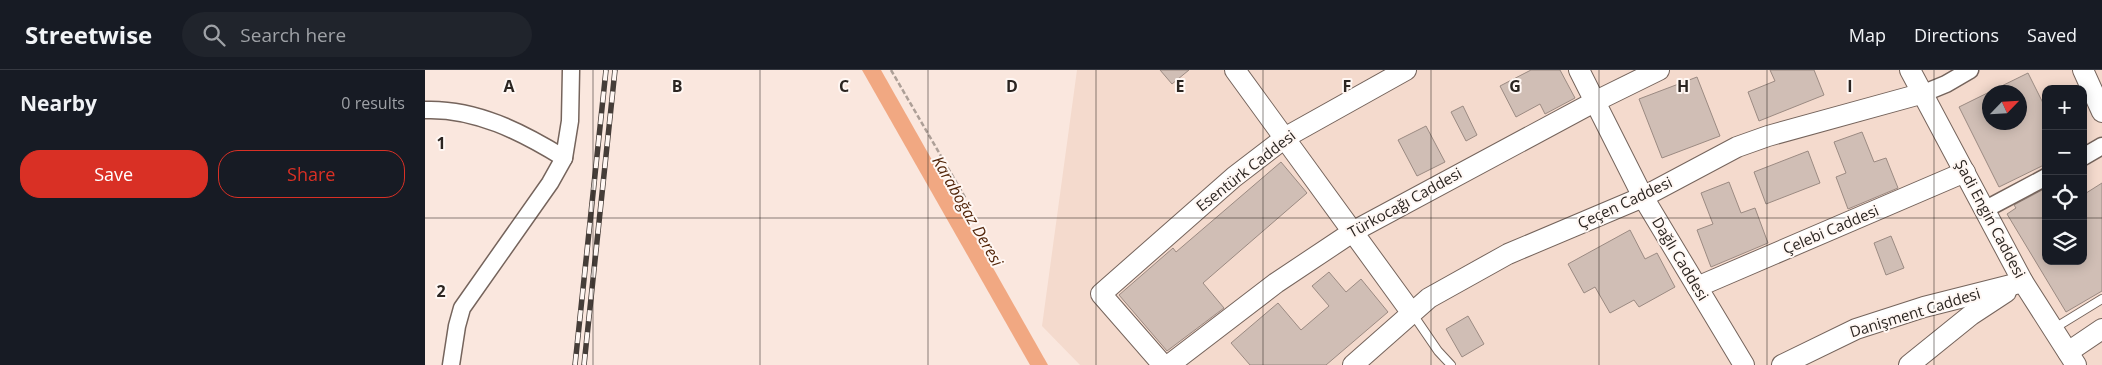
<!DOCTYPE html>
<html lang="en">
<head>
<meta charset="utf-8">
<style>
	body { margin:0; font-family:"Open Sans",sans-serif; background:#20242c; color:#f1f3f6 }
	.controls { position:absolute; right:15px; top:15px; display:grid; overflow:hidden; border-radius:10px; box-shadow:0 2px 12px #0003 }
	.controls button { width:45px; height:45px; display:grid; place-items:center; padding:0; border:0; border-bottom:1px solid #363941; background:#171b24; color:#f1f3f6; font:25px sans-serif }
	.compass { position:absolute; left:1557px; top:15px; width:45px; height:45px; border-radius:50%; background:#171b24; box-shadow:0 2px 12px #0003; rotate:65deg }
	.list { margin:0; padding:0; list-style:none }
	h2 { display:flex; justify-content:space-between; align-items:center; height:65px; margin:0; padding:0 20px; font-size:21px }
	h2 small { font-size:16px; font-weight:400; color:#9ea1a6 }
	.actions { display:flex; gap:10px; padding:15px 20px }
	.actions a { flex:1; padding:11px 0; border:1px solid #d93025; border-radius:20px; text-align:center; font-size:18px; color:#d93025 }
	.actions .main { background:#d93025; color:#fff }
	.icon { flex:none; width:28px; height:28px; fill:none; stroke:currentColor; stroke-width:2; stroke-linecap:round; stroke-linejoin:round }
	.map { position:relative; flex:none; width:1677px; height:295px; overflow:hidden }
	header { display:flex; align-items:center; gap:30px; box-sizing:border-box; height:70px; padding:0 25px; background:#171b24; border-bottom:1px solid #363941 }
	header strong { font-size:24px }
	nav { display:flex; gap:28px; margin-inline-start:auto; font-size:18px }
	.search { width:350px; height:45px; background:#20242c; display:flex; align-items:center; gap:12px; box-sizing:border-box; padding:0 18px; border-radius:28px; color:#9ea1a6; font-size:19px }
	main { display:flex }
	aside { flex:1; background:#171b24 }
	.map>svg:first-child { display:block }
	.built { fill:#f4dacd; fill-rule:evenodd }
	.water { fill:#f1a882 }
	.building { fill:#d0beb5; stroke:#9b8a82; fill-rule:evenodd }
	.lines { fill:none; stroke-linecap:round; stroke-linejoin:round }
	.service-casing { stroke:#75645c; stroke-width:10 }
	.minor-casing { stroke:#75645c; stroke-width:19 }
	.tertiary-casing { stroke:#75645c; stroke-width:22 }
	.path { stroke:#ad9f97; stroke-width:2.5; stroke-dasharray:5 2.5; stroke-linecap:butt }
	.service { stroke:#fff; stroke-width:8 }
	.minor { stroke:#fff; stroke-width:16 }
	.tertiary { stroke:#fff; stroke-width:20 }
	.rail-casing { stroke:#453d38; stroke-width:5.5 }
	.rail { stroke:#fff7f3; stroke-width:4; stroke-dasharray:11; stroke-linecap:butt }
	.grid { fill:none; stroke:#2b2521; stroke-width:1; stroke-opacity:0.55 }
	.labels { text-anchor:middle; stroke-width:4; stroke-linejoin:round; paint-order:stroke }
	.street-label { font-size:15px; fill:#2b2521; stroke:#fff7f3 }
	.water-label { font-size:16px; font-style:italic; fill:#522509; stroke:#fff7f3 }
	.grid-label { font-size:16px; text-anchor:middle; font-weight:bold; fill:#2b2521; stroke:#fff7f3; stroke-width:4; stroke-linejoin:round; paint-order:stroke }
</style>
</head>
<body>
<header>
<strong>Streetwise</strong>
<div class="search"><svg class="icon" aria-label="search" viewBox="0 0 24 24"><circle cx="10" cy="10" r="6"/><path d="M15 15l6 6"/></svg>Search here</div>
<nav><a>Map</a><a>Directions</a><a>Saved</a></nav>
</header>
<main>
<aside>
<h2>Nearby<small>0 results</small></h2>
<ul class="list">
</ul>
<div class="actions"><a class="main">Save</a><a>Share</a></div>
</aside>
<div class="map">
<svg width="1677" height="295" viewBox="0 0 1677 295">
	<rect width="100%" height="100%" fill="#fae7de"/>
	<!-- built -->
	<path class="built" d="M652,0H1677V295H655L617,256ZM1621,19H1658V191H1621ZM1564,22H1594V52H1564Z"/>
	<!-- water -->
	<polygon class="water" points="437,0 456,0 623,295 605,295"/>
	<!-- building -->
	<g class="building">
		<polygon points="735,0 764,0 747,14"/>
		<polygon points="1106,0 1135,0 1150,28 1120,44 1115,34 1091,47 1075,16"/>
		<polygon points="1345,0 1389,0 1399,25 1334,51 1323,22 1350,11"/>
		<path d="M1603,3L1621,39V94L1574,117L1534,37ZM1564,22H1594V52H1564Z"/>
		<polygon points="1272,7 1295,66 1237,88 1214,29"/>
		<polygon points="1038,36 1052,65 1041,71 1026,42"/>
		<polygon points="1001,56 1020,92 992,106 973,70"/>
		<polygon points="1437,62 1449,92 1461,88 1473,118 1423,139 1411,107 1421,103 1409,72"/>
		<polygon points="1383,81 1395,113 1341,134 1329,102"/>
		<polygon points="856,92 882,123 778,213 799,238 742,281 694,225 748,178 751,182"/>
		<polygon points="1304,112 1316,143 1330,138 1343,173 1286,197 1272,160 1288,154 1276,123"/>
		<polygon points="1677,113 1677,221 1641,242 1582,144 1591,138 1589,135 1621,118 1621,191 1658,191 1658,125"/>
		<polygon points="1205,160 1220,189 1232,183 1250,217 1214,237 1209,230 1185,243 1170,217 1159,223 1143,194"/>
		<polygon points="1466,166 1479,198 1461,205 1449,173"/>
		<polygon points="904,202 921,222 936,209 963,242 901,295 825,295 806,273 853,233 876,260 904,236 887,216"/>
		<polygon points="1043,246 1059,274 1037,287 1021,259"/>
	</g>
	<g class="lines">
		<defs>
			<g id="service">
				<polyline points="987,243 1013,281 1026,295"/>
				<polyline points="1628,259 1677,229"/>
			</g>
			<g id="minor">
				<polyline points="1499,23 1521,14 1545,0"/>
				<path d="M0,40C50,38 97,62 139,88"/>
				<polyline points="1658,87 1677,76"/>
				<polyline points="1559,140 1621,107"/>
				<polyline points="26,295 32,256 37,238 125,113 139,88 145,51 146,0"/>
			</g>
			<g id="tertiary">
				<polyline points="810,0 986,242"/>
				<polyline points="1154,0 1218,127 1319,295"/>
				<polyline points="1485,0 1598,212 1651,295"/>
				<polyline points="1658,0 1677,42"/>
				<polyline points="1272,217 1540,102"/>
				<polyline points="1643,282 1677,259"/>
				<polyline points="738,295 676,224 809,107 861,67 981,0"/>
				<polyline points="744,295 851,213 929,161 1171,31 1234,0"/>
				<polyline points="928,295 1004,228 1083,184 1218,127 1312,77 1343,66 1499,23"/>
				<polyline points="1357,295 1431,259 1499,237 1598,212"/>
				<polyline points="1484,295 1546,245 1581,222"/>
			</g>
		</defs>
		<!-- service casing -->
		<use href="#service" class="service-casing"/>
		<!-- minor casing -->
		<use href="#minor" class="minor-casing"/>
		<!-- tertiary casing -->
		<use href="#tertiary" class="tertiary-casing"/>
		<!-- path -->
		<polyline class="path" points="466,0 541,129"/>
		<!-- service -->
		<use href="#service" class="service"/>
		<!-- minor -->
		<use href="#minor" class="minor"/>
		<!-- tertiary -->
		<use href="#tertiary" class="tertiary"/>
		<defs>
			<g id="rail">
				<polyline points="150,295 181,0"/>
				<polyline points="159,295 190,0"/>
			</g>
		</defs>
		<!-- rail casing -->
		<use href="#rail" class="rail-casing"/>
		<!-- rail -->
		<use href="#rail" class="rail"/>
	</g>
	<!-- grid -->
	<path class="grid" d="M168,0V295M335,0V295M503,0V295M671,0V295M838,0V295M1006,0V295M1174,0V295M1342,0V295M1509,0V295M0,148H1621M1658,148H1677"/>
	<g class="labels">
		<!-- street labels -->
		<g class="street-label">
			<text transform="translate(821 101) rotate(-38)" y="5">Esentürk Caddesi</text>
			<text transform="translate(980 133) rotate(-29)" y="5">Türkocağı Caddesi</text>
			<text transform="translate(1200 133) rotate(-25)" y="5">Çeçen Caddesi</text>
			<text transform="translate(1565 149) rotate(62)" y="5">Şadi Engin Caddesi</text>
			<text transform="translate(1406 160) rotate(-23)" y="5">Çelebi Caddesi</text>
			<text transform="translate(1255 189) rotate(59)" y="5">Dağlı Caddesi</text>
			<text transform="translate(1490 243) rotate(-17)" y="5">Danişment Caddesi</text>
		</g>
		<!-- water labels -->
		<g class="water-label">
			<text transform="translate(543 141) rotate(60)" y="6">Karaboğaz Deresi</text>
		</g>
	</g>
	<g class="grid-label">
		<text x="84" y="22">A</text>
		<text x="252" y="22">B</text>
		<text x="419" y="22">C</text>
		<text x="587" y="22">D</text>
		<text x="755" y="22">E</text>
		<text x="922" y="22">F</text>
		<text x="1090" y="22">G</text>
		<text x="1258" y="22">H</text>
		<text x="1425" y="22">I</text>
		<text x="16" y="79">1</text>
		<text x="16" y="227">2</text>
	</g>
</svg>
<div class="controls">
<button>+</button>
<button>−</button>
<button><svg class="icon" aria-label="locate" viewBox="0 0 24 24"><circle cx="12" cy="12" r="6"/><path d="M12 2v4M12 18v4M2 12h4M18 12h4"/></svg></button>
<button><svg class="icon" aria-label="layers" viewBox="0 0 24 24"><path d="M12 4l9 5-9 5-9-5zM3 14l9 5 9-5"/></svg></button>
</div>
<svg class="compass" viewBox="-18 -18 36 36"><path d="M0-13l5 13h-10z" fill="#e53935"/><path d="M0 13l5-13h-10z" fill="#9ea1a6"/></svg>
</div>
</main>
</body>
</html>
